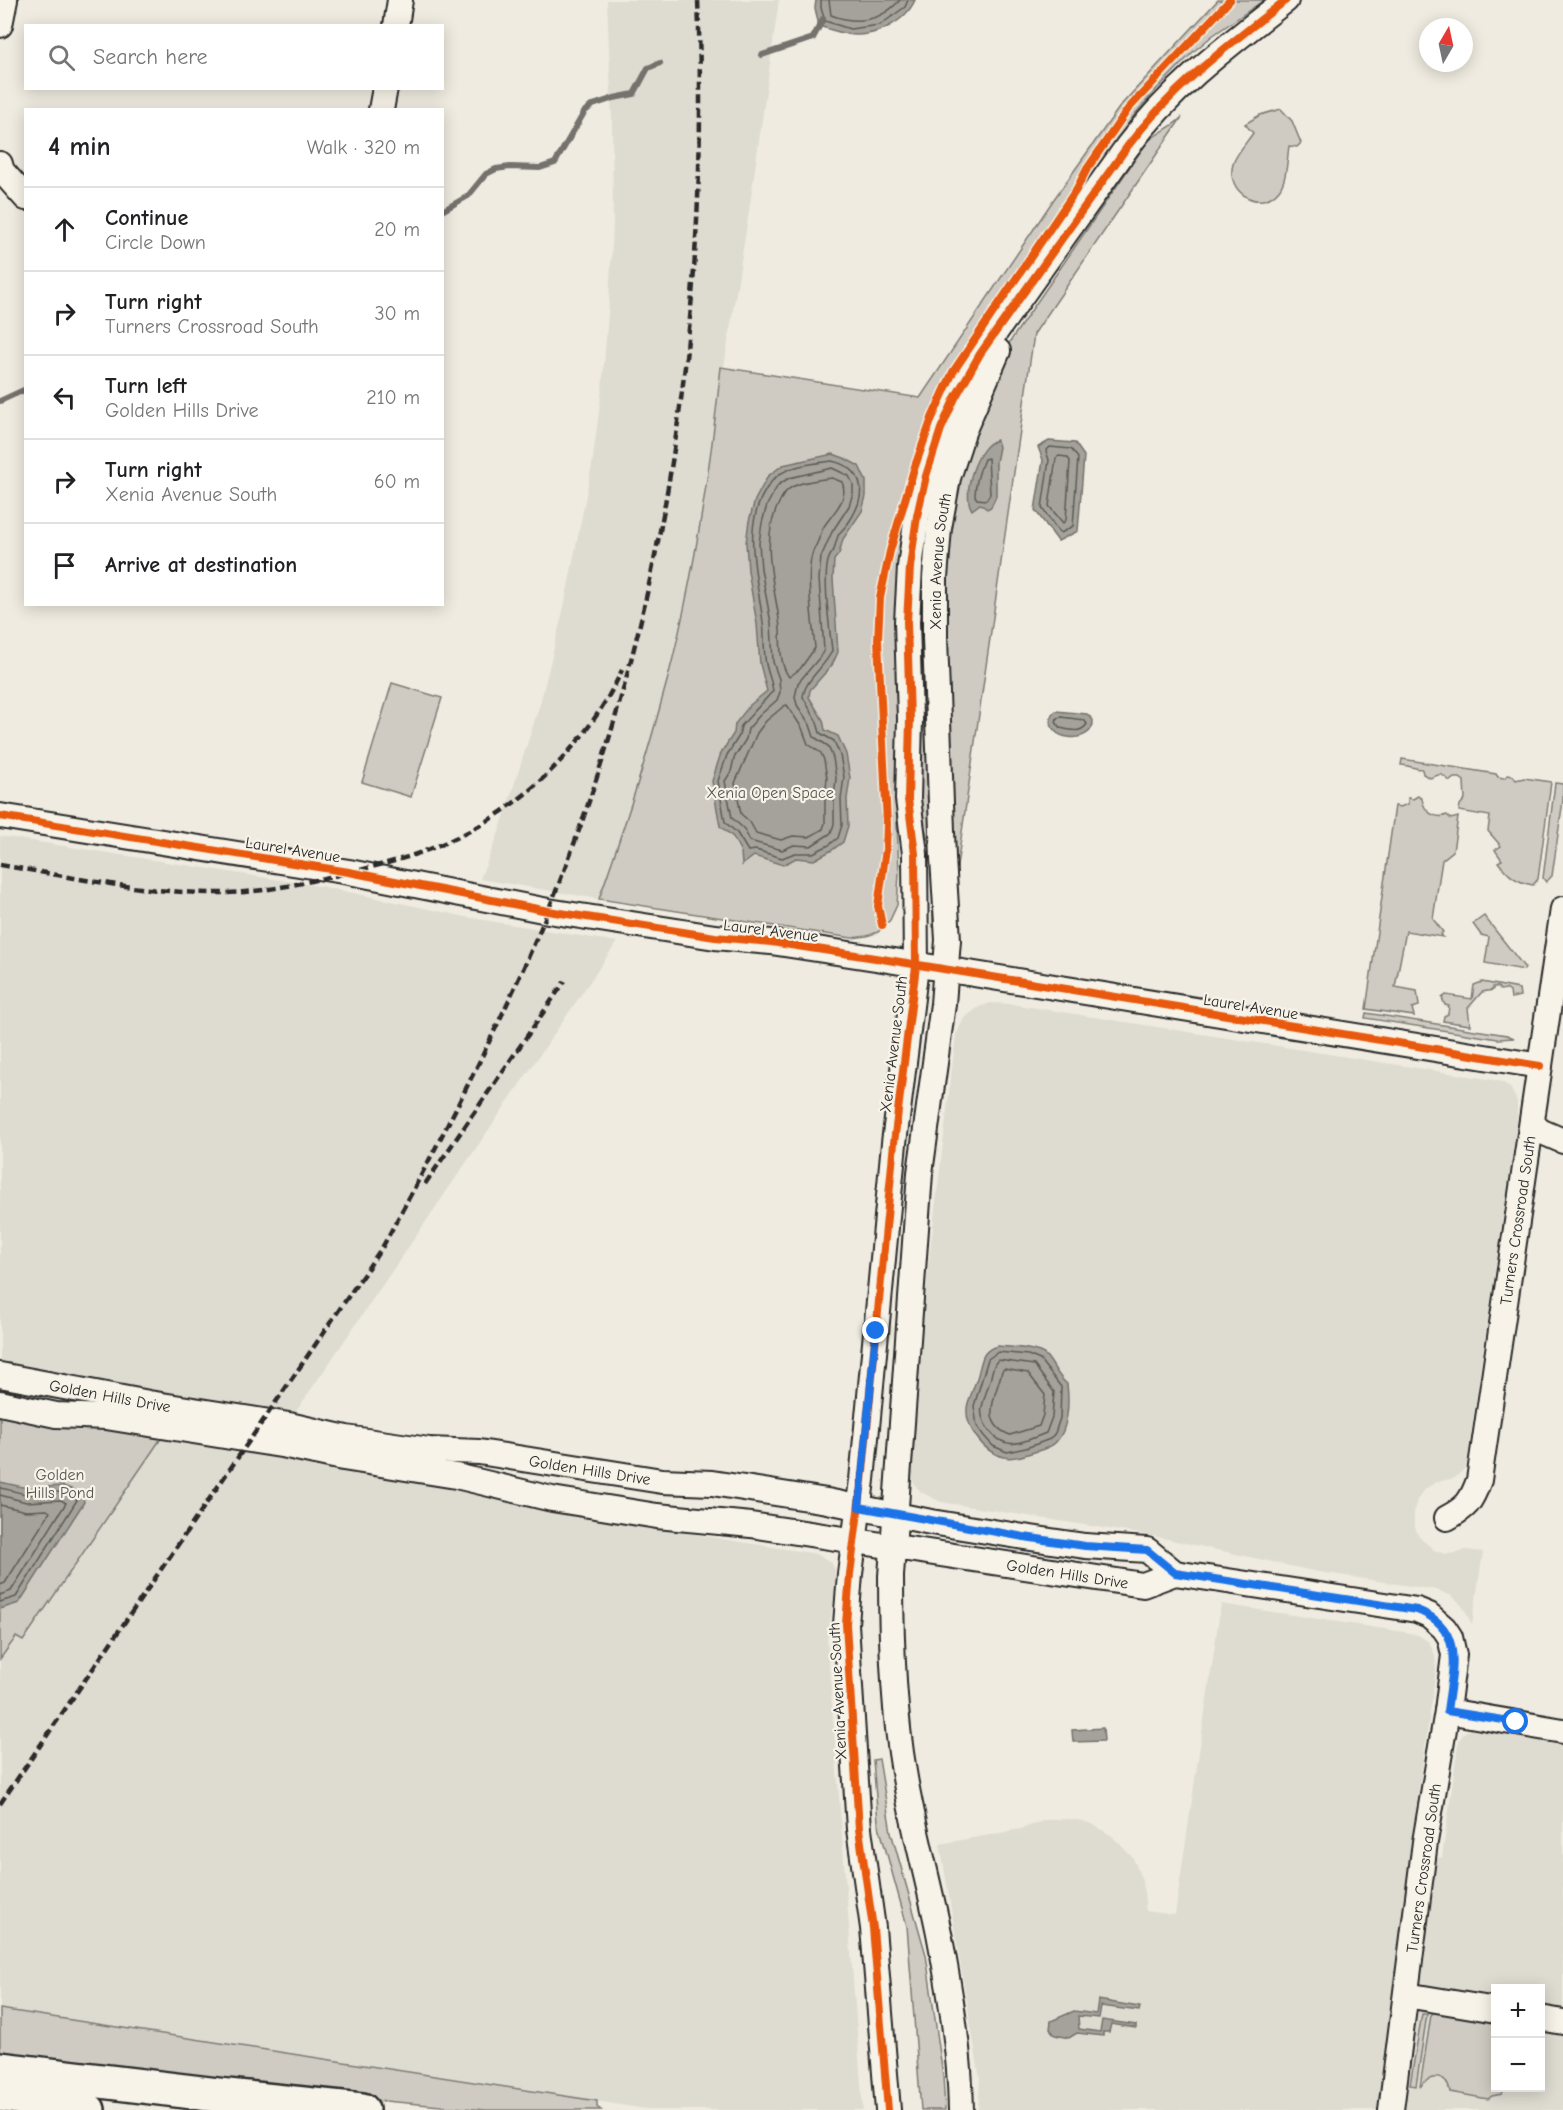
<!DOCTYPE html>
<html lang="en">
<head>
<meta charset="utf-8">
<style>
	body { margin:0; font-family:"Comic Neue",sans-serif; background:#f2f2f2; color:#202124 }
	.controls { position:absolute; right:18px; bottom:18px; display:grid; overflow:hidden; border-radius:0px; box-shadow:0 3px 15px #0003 }
	.controls button { width:54px; height:54px; display:grid; place-items:center; padding:0; border:0; border-bottom:2px solid #e0e0e0; background:#fff; color:#202124; font:30px sans-serif }
	.compass { position:absolute; left:1419px; top:18px; width:54px; height:54px; border-radius:50%; background:#fff; box-shadow:0 3px 15px #0003; rotate:9deg }
	.stop { position:absolute; width:18px; height:18px; margin:-14px; border:4px solid #1a73e8; border-radius:50%; background:#fff }
	.stop.end { background:#1a73e8; border-color:#fff; box-shadow:0 2px 6px #0008 }
	.list { margin:0; padding:0; list-style:none }
	h2 { display:flex; justify-content:space-between; align-items:center; height:78px; margin:0; padding:0 24px; font-size:26px }
	h2 small { font-size:20px; font-weight:400; color:#757577 }
	.list li { display:grid; grid-template-columns:39px 1fr auto; gap:18px; align-items:center; box-sizing:border-box; height:84px; padding:0 24px; border-top:2px solid #e0e0e0 }
	.list b { display:block; font-size:22px; white-space:nowrap }
	.list p { margin:0; font-size:20px; white-space:nowrap; color:#757577 }
	.list em { font-size:20px; font-style:normal; color:#757577 }
	.icon { flex:none; width:33px; height:33px; fill:none; stroke:currentColor; stroke-width:2; stroke-linecap:round; stroke-linejoin:round }
	.map { position:relative; flex:none; width:1563px; height:2110px; overflow:hidden }
	.search { position:absolute; background:#fff; box-shadow:0 3px 15px #0003; left:24px; top:24px; width:420px; height:66px; display:flex; align-items:center; gap:15px; box-sizing:border-box; padding:0 21px; border-radius:0px; color:#757577; font-size:22px }
	.panel { position:absolute; background:#fff; box-shadow:0 3px 15px #0003; left:24px; top:108px; width:420px; height:498px; border-radius:0px }
	.map>svg:first-child { display:block }
	.built { fill:#dedbd1; fill-rule:evenodd }
	.green { fill:#cfcbc2; stroke:#7d7b76; stroke-width:1.5 }
	.water { fill:#a4a29a; stroke:#74726e; stroke-width:1.5 }
	.lines { fill:none; stroke-linecap:round; stroke-linejoin:round }
	.shore { stroke:#5b5b57; stroke-width:1.5 }
	.stream { stroke:#74726e; stroke-width:6 }
	.minor-casing { stroke:#2b2b2b; stroke-width:28 }
	.highway-casing { stroke:#2b2b2b; stroke-width:38 }
	.minor { stroke:#f7f3e8; stroke-width:24 }
	.highway { stroke:#f7f3e8; stroke-width:33 }
	.rail { stroke:#2b2b2b; stroke-width:4.5; stroke-dasharray:9 4.5; stroke-linecap:butt }
	.cycleway-casing { stroke:#f7f3e8; stroke-width:11 }
	.cycleway { stroke:#e8590c; stroke-width:8 }
	.route { stroke:#1a73e8; stroke-width:8 }
	.labels { text-anchor:middle; stroke-width:4.5; stroke-linejoin:round; paint-order:stroke }
	.street-label { font-size:16px; fill:#2b2b2b; stroke:#f7f3e8 }
	.park-label { font-size:16px; fill:#545351; stroke:#f7f3e8 }
</style>
</head>
<body>
<div class="map">
<svg width="1563" height="2110" viewBox="0 0 1563 2110">
	<rect width="100%" height="100%" fill="#efebe0"/>
	<filter id="ink" filterUnits="userSpaceOnUse"><feTurbulence type="fractalNoise" baseFrequency=".0167" numOctaves="2"/><feDisplacementMap in="SourceGraphic" scale="12" xChannelSelector="R" yChannelSelector="G"/><feConvolveMatrix kernelMatrix="1 2 1 2 8 2 1 2 1" color-interpolation-filters="sRGB"/></filter>
	<g filter="url(#ink)">
		<!-- built -->
		<g class="built">
			<polygon points="607,0 779,0 748,218 724,367 721,367 705,493 692,571 662,701 636,791 599,899 480,879 498,835 540,704 564,607 592,465 602,389 609,301 613,225 612,121"/>
			<polygon points="0,836 325,887 466,917 617,942 267,1454 490,1491 553,1512 817,1554 831,1562 835,1570 835,1591 827,1640 863,2110 653,2110 0,2009 0,1659 16,1637 23,1641 162,1437 171,1396 0,1364"/>
			<polygon points="991,1003 1011,1004 1494,1080 1504,1083 1511,1089 1517,1101 1517,1121 1466,1467 1455,1478 1437,1482 1426,1488 1417,1500 1414,1513 1414,1525 1419,1537 1434,1550 1445,1554 1458,1553 1466,1550 1483,1552 1472,1625 1465,1610 1458,1601 1450,1595 1436,1590 1313,1571 1153,1536 941,1502 921,1492 915,1485 910,1475 916,1369 956,1035 964,1018 979,1007"/>
			<path d="M1221,1604L1410,1633L1418,1635L1429,1642L1435,1655L1436,1670L1410,1852L1442,1858L1458,1745L1460,1739L1466,1731L1481,1728L1563,1743V2110H978L980,2079L940,1844L1021,1829L1045,1820L1068,1819L1083,1821L1094,1825L1112,1836L1133,1858L1143,1883L1146,1911L1175,1915ZM1496,1988H1540V2088H1496Z"/>
		</g>
		<!-- green -->
		<g class="green">
			<path d="M1218,0H1264L1212,36L1193,52L1156,90L1135,114L1029,267L938,417L903,730L897,822L899,874L897,905L890,920L878,932L867,936L852,938L599,899C622,834 643,770 661,703C692,594 709,480 721,367L920,398L1054,199L1121,105Z"/>
			<path d="M1281,109L1292,121L1301,143L1297,147L1289,146C1287,159 1287,180 1279,190C1260,214 1225,192 1233,164C1236,154 1247,142 1253,133L1245,124L1260,115Z"/>
			<path d="M1182,117L1034,334L953,894L941,607L948,510L997,365L1013,337L1147,142C1158,132 1172,128 1182,117Z"/>
			<polygon points="941,484 937,927 933,927 932,853 919,807 915,572"/>
			<polygon points="392,683 442,698 411,797 362,782"/>
			<path d="M1402,759L1496,774L1498,777L1504,778L1508,775L1513,776L1516,780L1524,778L1551,782L1538,879L1533,885C1516,882 1509,876 1498,862L1502,860L1495,850L1501,846L1488,831L1490,816L1459,811L1460,805L1465,799L1464,781L1460,778H1454L1450,781L1441,774L1430,778L1423,774L1422,769C1414,769 1409,765 1401,765Z"/>
			<polygon points="1555,783 1563,784 1563,800 1552,876 1546,882 1543,878"/>
			<path d="M1418,796L1422,799C1424,811 1434,820 1447,815L1451,819L1458,817L1453,851L1442,860L1433,919L1443,932L1441,934L1443,937L1406,931L1395,987L1417,991L1419,1006L1412,1008L1414,1016L1366,1009L1395,806L1400,807L1408,804V798L1413,799Z"/>
			<polygon points="1484,916 1525,968 1524,970 1485,963 1489,937 1481,935 1473,924"/>
			<polygon points="1482,982 1519,989 1520,996 1511,998 1510,992 1506,989 1500,990 1498,987 1493,987 1493,990 1482,992 1468,1008 1470,1025 1443,1021 1444,1016 1448,1014 1449,1006 1445,1005 1442,998 1446,995 1472,999 1474,985"/>
			<polygon points="1366,1013 1507,1035 1514,1038 1498,1039 1365,1018"/>
			<polygon points="0,1411 47,1421 162,1437 23,1641 16,1637 0,1659"/>
			<polygon points="879,1759 891,1832 926,1955 943,2076 945,2110 921,2110 907,1926 878,1822 873,1760"/>
			<polygon points="0,2009 597,2101 597,2107 601,2110 486,2110 204,2085 0,2061"/>
			<path d="M1437,2009L1495,2022L1496,2088H1504L1502,2094L1492,2096L1488,2099L1450,2092C1447,2074 1430,2074 1420,2087L1431,2015Z"/>
			<polygon points="1422,2014 1427,2014 1416,2086 1410,2085 1411,2079"/>
		</g>
		<!-- water -->
		<g class="water">
			<path d="M816,0H915C905,23 872,39 847,34C838,32 828,29 819,26L815,8Z"/>
			<path d="M997,440L999,447L996,462V496L991,507L987,509L980,504L972,510C961,494 977,444 997,440Z"/>
			<polygon points="1049,441 1075,443 1084,456 1078,531 1058,541 1035,510 1043,460 1038,447"/>
			<polygon points="833,454 844,458 859,466 866,481 866,496 862,511 843,539 839,554 834,560 833,579 838,652 832,665 810,690 809,697 823,720 825,730 838,736 846,754 850,778 847,799 848,826 843,842 832,850 814,860 796,858 783,865 754,856 742,865 741,852 733,837 720,826 712,781 721,753 734,733 735,724 750,705 767,691 760,664 757,624 748,571 746,543 749,521 755,500 768,476 783,465"/>
			<path d="M1056,711L1087,714L1093,720C1095,746 1042,742 1052,714Z"/>
			<path d="M998,1346C1009,1347 1039,1348 1046,1356C1054,1365 1057,1376 1067,1384C1069,1401 1069,1429 1056,1442C1051,1448 1038,1451 1031,1453C1022,1456 1013,1459 1004,1457C984,1453 962,1425 968,1403C971,1395 974,1386 977,1378C982,1363 980,1350 998,1346Z"/>
			<polygon points="0,1482 27,1488 63,1486 82,1493 84,1502 19,1603 0,1609"/>
			<polygon points="1103,1728 1104,1741 1073,1742 1072,1730"/>
			<polygon points="1098,2000 1140,2007 1139,2011 1101,2006 1099,2018 1078,2016 1079,2029 1100,2032 1102,2020 1136,2025 1136,2028 1111,2024 1109,2032 1103,2032 1103,2036 1077,2033 1069,2038 1055,2035 1050,2029 1051,2021 1074,2011 1096,2014"/>
		</g>
		<g class="lines">
			<!-- shore -->
			<g class="shore">
				<polyline points="821,0 821,8 825,21 850,29 880,25 905,7 908,0"/>
				<path d="M829,0L831,15C857,25 881,21 900,0"/>
				<polygon points="1050,447 1071,449 1078,458 1073,526 1061,533 1058,531 1042,508 1049,460 1046,451"/>
				<polygon points="1059,456 1067,457 1070,461 1066,520 1063,523 1049,506 1056,458"/>
				<path d="M988,458L990,494L986,500L977,499L975,496C975,483 979,471 984,459Z"/>
				<path d="M832,461C866,469 867,495 849,522C846,527 840,531 838,536C836,541 835,546 834,550C832,553 830,555 829,558C822,574 830,631 832,651C824,668 805,679 803,697L817,722L820,733L834,741L840,755L844,777L841,799L842,825L838,838L829,845L813,853H795L782,858L756,850L748,851L737,833L725,822L718,781L727,755L739,736L741,726L773,691C772,682 768,674 766,664C763,651 765,637 763,623C758,577 738,522 772,481C785,465 813,464 832,461Z"/>
				<polygon points="832,468 849,476 853,484 853,493 849,506 832,532 821,557 819,579 824,650 820,657 798,683 795,697 797,705 810,725 814,737 828,746 833,758 836,778 834,799 834,824 831,833 811,846 794,845 782,850 750,841 744,829 732,818 725,781 731,772 734,758 746,739 748,729 760,715 777,700 780,692 779,679 773,662 771,623 761,569 759,543 762,523 767,505 778,485 789,478"/>
				<path d="M832,478L842,482C850,500 831,514 823,528C820,535 818,543 814,549C804,569 813,625 815,648L800,669L789,677C777,661 782,637 779,619C773,579 760,538 780,501C783,495 786,490 792,487C803,481 819,480 832,478Z"/>
				<polygon points="787,705 802,728 808,744 821,753 824,760 827,778 825,799 825,823 823,829 809,837 793,836 781,840 756,833 750,822 741,814 735,783 757,733 766,721 784,706"/>
				<path d="M1061,717L1084,720L1087,724C1081,734 1070,730 1060,728L1056,722L1057,718Z"/>
				<polygon points="998,1352 1028,1355 1040,1360 1061,1387 1060,1418 1055,1433 1050,1439 1026,1448 1007,1452 993,1446 984,1436 977,1426 974,1406 988,1359"/>
				<path d="M998,1360L1034,1365L1054,1392L1052,1417L1046,1433C1022,1442 1006,1453 988,1429C984,1423 980,1415 982,1407C984,1398 987,1390 990,1381C992,1374 992,1365 998,1360Z"/>
				<path d="M1004,1369L1028,1373L1045,1395L1043,1415L1039,1426L1010,1435C978,1423 997,1393 1002,1371Z"/>
				<path d="M0,1488C8,1489 16,1492 25,1494C42,1497 64,1485 77,1500L16,1597L0,1602"/>
				<polyline points="0,1495 26,1502 61,1500 66,1503 11,1591 0,1595"/>
				<polyline points="0,1505 26,1511 47,1510 50,1512 5,1583 0,1585"/>
			</g>
			<!-- stream -->
			<g class="stream">
				<polyline points="762,55 813,38 823,19"/>
				<polyline points="442,211 468,196 486,174 496,169 510,167 540,168 555,163 585,111 593,105 614,98 634,94 648,68 660,63"/>
				<polyline points="0,401 26,389"/>
			</g>
			<defs>
				<g id="minor">
					<polyline points="0,25 5,0"/>
					<polyline points="396,26 400,0"/>
					<polyline points="381,110 385,88"/>
					<polyline points="0,164 2,171 26,198"/>
					<polyline points="0,816 349,872 548,911 715,937 771,942 882,959 1540,1066"/>
					<polyline points="1532,1123 1540,1131 1563,1141"/>
					<path id="s1" d="M0,1375L149,1403L289,1425L346,1438L429,1450L479,1452L662,1481L712,1483L827,1501L931,1522L1024,1537L1085,1546L1147,1550L1175,1573"/>
					<path id="s2" d="M0,1403L56,1415L106,1417L287,1446L343,1458L456,1476L552,1499L657,1516L751,1525L1143,1585L1175,1573L1417,1610L1429,1615L1444,1628L1450,1637L1454,1655L1447,1711L1425,1842L1391,2110"/>
					<path id="s3" d="M1447,1518C1467,1507 1471,1502 1479,1480L1563,909"/>
					<polyline points="1447,1711 1563,1731"/>
					<polyline points="1406,1995 1496,2010"/>
					<polyline points="1540,2018 1563,2022"/>
					<path d="M888,2110L873,1928L859,1829L846,1624L850,1574L862,1480L894,1143L916,966L915,854L908,799L910,719L907,622L910,567L917,516L926,476L941,429L955,398L980,354L1127,147C1172,87 1227,46 1286,0"/>
					<path id="s4" d="M961,2110C960,2051 950,1991 939,1933C928,1879 913,1827 904,1772C893,1708 891,1641 891,1576L920,1173L943,1004L948,940L943,858L935,638V578L939,528L948,478L963,432L998,351"/>
				</g>
				<g id="highway">
					<polyline points="0,2069 218,2095 362,2110"/>
					<polyline points="0,2094 88,2110"/>
				</g>
			</defs>
			<!-- minor casing -->
			<use href="#minor" class="minor-casing"/>
			<!-- highway casing -->
			<use href="#highway" class="highway-casing"/>
			<!-- minor -->
			<use href="#minor" class="minor"/>
			<!-- highway -->
			<use href="#highway" class="highway"/>
			<!-- rail -->
			<g class="rail">
				<path d="M0,865C72,877 148,894 221,893C258,893 294,885 329,877C370,868 413,858 451,840C524,808 589,742 622,670"/>
				<polyline points="425,1184 565,981"/>
				<path d="M0,1804L383,1246C458,1108 534,962 585,813C675,552 709,275 698,0"/>
			</g>
			<defs>
				<g id="cycleway">
					<polyline points="0,816 349,872 548,911 715,937 771,942 882,959 1540,1066"/>
					<polyline points="882,925 878,906 886,849 887,824 878,640 880,598 890,551 914,469 932,418 953,372 1076,190 1087,169 1128,109 1230,0"/>
					<path d="M888,2110L873,1928L859,1829L846,1624L850,1574L862,1480L894,1143L916,966L915,854L908,799L910,719L907,622L910,567L917,516L926,476L941,429L955,398L980,354L1127,147C1172,87 1227,46 1286,0"/>
				</g>
			</defs>
			<!-- cycleway casing -->
			<use href="#cycleway" class="cycleway-casing"/>
			<!-- cycleway -->
			<use href="#cycleway" class="cycleway"/>
		</g>
	</g>
	<g class="lines" filter="url(#ink)">
		<!-- route -->
		<path class="route" d="M876,1331L859,1507L1024,1537L1085,1546L1147,1550L1175,1573L1417,1610C1466,1628 1452,1670 1447,1711L1516,1722"/>
	</g>
	<g class="labels">
		<!-- street labels -->
		<g class="street-label">
			<text dy="6" stroke="none"><textPath href="#s4" startOffset="1558">Xenia Avenue South</textPath></text>
			<text transform="translate(293 849) rotate(9)" y="6">Laurel Avenue</text>
			<text transform="translate(771 930) rotate(7)" y="6">Laurel Avenue</text>
			<text transform="translate(1251 1006) rotate(9)" y="6">Laurel Avenue</text>
			<text transform="translate(893 1044) rotate(-83)" y="6">Xenia Avenue South</text>
			<text dy="6" stroke="none"><textPath href="#s3" startOffset="314">Turners Crossroad South</textPath></text>
			<text dy="6" stroke="none"><textPath href="#s1" startOffset="112">Golden Hills Drive</textPath></text>
			<text dy="6" stroke="none"><textPath href="#s1" startOffset="598">Golden Hills Drive</textPath></text>
			<text dy="6" stroke="none"><textPath href="#s2" startOffset="1082">Golden Hills Drive</textPath></text>
			<text transform="translate(837 1691) rotate(-93)" y="6">Xenia Avenue South</text>
			<text transform="translate(1423 1868) rotate(-82)" y="6">Turners Crossroad South</text>
		</g>
		<!-- park labels -->
		<g class="park-label">
			<text x="770" y="798">Xenia Open Space</text>
			<text x="60" y="1480">Golden<tspan x="60" dy="18">Hills Pond</tspan></text>
		</g>
	</g>
</svg>
<div class="controls">
<button>+</button>
<button>−</button>
</div>
<svg class="compass" viewBox="-18 -18 36 36"><path d="M0-13l5 13h-10z" fill="#e53935"/><path d="M0 13l5-13h-10z" fill="#757577"/></svg>
<div class="stop" style="left:1516px;top:1722px"></div>
<div class="stop end" style="left:876px;top:1331px"></div>
<div class="search"><svg class="icon" aria-label="search" viewBox="0 0 24 24"><circle cx="10" cy="10" r="6"/><path d="M15 15l6 6"/></svg>Search here</div>
<section class="panel">
<h2>4 min<small>Walk · 320 m</small></h2>
<ul class="list">
<li><svg class="icon" aria-label="ahead" viewBox="0 0 24 24"><path d="M12 20V5M6 11l6-6 6 6"/></svg><div><b>Continue</b><p>Circle Down</p></div><em>20 m</em></li>
<li><svg class="icon" aria-label="right" viewBox="0 0 24 24"><path d="M7 20v-9h11M14 6l5 5-5 5"/></svg><div><b>Turn right</b><p>Turners Crossroad South</p></div><em>30 m</em></li>
<li><svg class="icon" aria-label="left" viewBox="0 0 24 24"><path d="M17 20v-9H6M10 6l-5 5 5 5"/></svg><div><b>Turn left</b><p>Golden Hills Drive</p></div><em>210 m</em></li>
<li><svg class="icon" aria-label="right" viewBox="0 0 24 24"><path d="M7 20v-9h11M14 6l5 5-5 5"/></svg><div><b>Turn right</b><p>Xenia Avenue South</p></div><em>60 m</em></li>
<li><svg class="icon" aria-label="arrive" viewBox="0 0 24 24"><path d="M6 21V4h12l-3 4 3 4H6"/></svg><div><b>Arrive at destination</b></div></li>
</ul>
</section>
</div>
</body>
</html>
